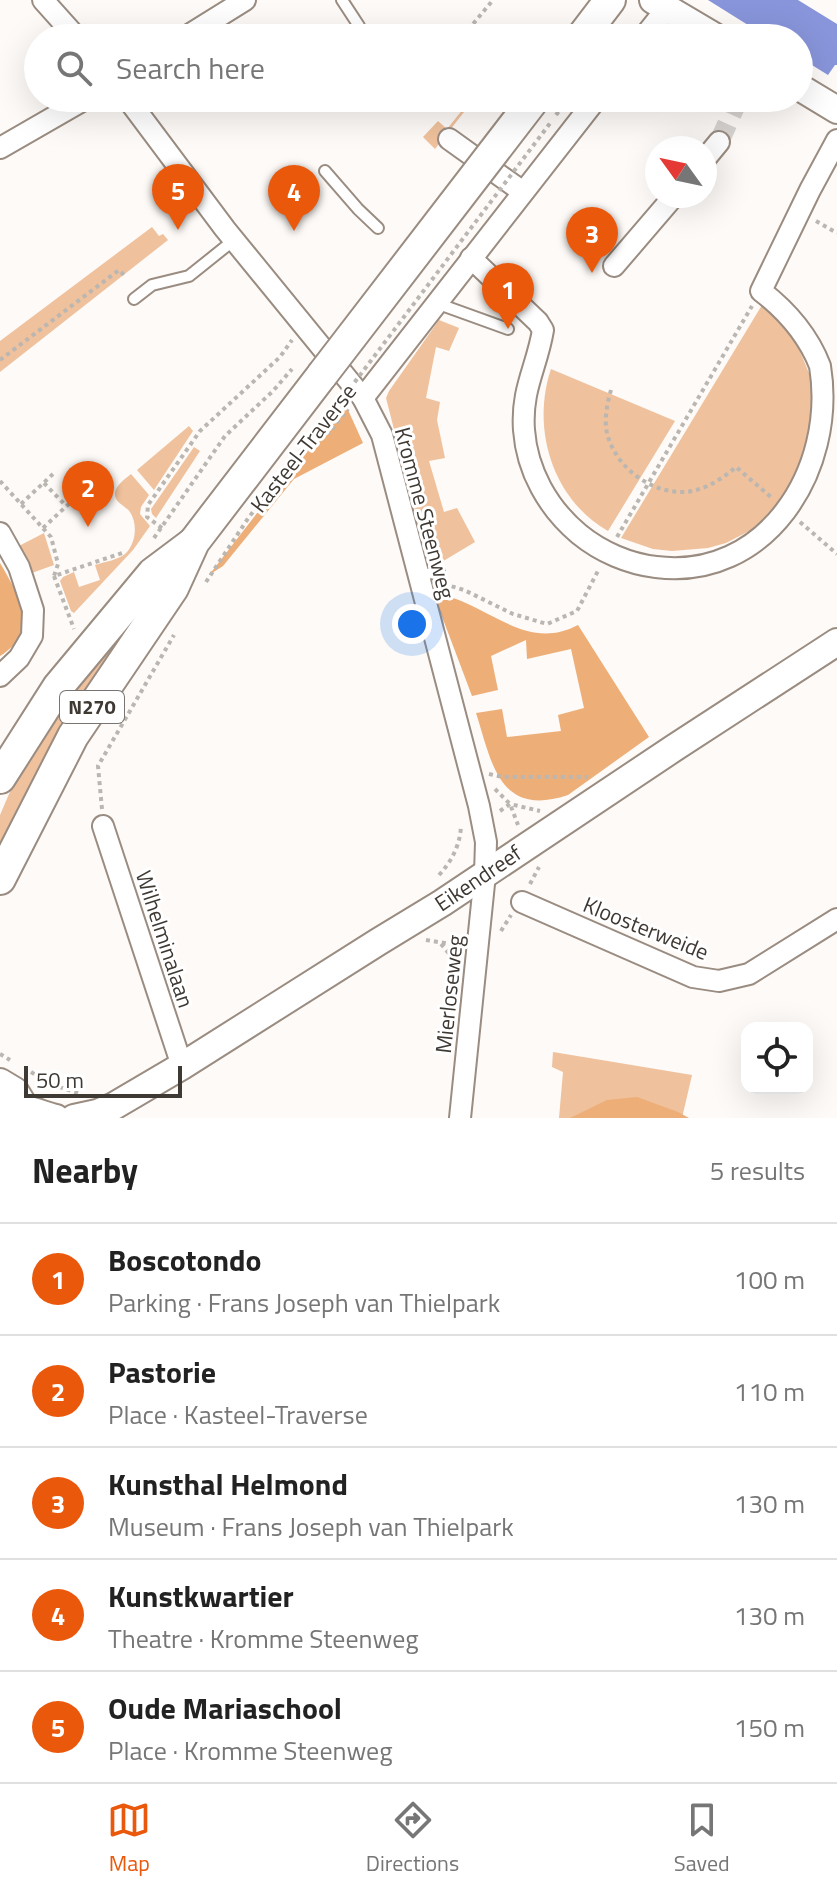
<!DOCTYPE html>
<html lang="en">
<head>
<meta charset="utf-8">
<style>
	body { margin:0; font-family:"Titillium Web",sans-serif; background:#f2f2f2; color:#222 }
	.controls { position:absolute; right:24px; bottom:24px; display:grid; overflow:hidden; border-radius:16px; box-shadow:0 8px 32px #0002 }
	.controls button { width:72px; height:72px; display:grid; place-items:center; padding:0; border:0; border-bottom:2px solid #e0e0e0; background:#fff; color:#222; font:40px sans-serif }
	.compass { position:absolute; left:645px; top:136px; width:72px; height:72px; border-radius:50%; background:#fff; box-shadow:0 8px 32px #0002; rotate:303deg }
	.scale { position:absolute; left:24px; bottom:20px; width:158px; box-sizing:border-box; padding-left:8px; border:4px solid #3f3934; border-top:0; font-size:22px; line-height:28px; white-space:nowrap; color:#3f3934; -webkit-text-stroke:6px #fff; paint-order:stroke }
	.you { position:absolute; left:412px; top:624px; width:28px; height:28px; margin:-20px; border:6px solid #fff; border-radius:50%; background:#1a73e8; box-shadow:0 0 0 12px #1a73e833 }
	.badge { display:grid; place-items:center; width:52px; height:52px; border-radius:50%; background:#ea580c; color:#fff; font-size:26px; font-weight:700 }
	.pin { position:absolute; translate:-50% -66px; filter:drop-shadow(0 2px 4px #0008) }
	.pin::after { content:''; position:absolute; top:42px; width:28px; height:24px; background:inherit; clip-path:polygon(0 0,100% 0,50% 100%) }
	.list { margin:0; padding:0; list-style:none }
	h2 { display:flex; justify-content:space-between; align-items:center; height:104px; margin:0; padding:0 32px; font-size:34px }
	h2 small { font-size:26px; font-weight:400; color:#767676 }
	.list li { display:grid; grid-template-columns:52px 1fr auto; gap:24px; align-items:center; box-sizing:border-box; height:112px; padding:0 32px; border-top:2px solid #e0e0e0 }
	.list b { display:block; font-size:30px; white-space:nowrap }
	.list p { margin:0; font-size:26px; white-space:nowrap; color:#767676 }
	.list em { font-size:26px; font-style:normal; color:#767676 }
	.icon { flex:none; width:44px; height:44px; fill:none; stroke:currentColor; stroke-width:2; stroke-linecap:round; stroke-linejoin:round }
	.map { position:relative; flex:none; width:837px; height:1118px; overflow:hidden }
	.search { position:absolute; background:#fff; box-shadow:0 8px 32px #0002; left:24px; right:24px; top:24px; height:88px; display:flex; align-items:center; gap:20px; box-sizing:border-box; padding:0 28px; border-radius:44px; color:#767676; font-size:30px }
	.sheet { height:664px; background:#fff }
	nav { display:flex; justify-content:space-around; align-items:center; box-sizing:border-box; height:112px; border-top:2px solid #e0e0e0; background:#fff; font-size:22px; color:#767676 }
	nav a { display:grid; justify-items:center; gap:4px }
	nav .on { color:#ea580c }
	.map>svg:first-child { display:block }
	.green { fill:#efc19c }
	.forest { fill:#edae78 }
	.water { fill:#8895da }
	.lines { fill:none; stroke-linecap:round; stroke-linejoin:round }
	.street-tunnel { stroke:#d7d3d0; stroke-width:20; stroke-dasharray:20 10; stroke-linecap:butt }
	.lane-casing { stroke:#9a8c81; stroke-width:14 }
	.street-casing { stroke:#9a8c81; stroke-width:24 }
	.secondary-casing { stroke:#9a8c81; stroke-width:30 }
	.primary-casing { stroke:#9a8c81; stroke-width:34 }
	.path { stroke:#bab6b2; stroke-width:4; stroke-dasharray:4 4; stroke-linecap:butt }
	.lane { stroke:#fff; stroke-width:10 }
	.street { stroke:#fff; stroke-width:20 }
	.secondary { stroke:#fff; stroke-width:26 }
	.primary { stroke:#fff; stroke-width:30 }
	.primary-bridge-casing { stroke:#9a8c81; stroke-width:34; stroke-linecap:butt }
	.path-bridge { stroke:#bab6b2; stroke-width:4; stroke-dasharray:4 4; stroke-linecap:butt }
	.primary-bridge { stroke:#fff; stroke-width:30 }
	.labels { text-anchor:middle; stroke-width:6; stroke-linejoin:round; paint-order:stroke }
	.shield { fill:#fff; stroke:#797471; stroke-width:2 }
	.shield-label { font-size:20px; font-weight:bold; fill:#3f3934 }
	.street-label { font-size:22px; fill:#3f3934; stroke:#fff }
</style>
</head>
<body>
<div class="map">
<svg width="837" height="1118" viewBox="0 0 837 1118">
	<rect width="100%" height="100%" fill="#fdfaf7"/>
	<!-- green -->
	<g class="green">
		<polygon points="472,98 475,98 435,149 423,137 438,121 447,129"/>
		<polygon points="152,227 159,236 163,234 168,240 0,372 0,341"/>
		<polygon points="762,305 786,328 797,344 811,378 816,414 797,485 759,526 726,543 708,548 672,551 653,549 621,538"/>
		<polygon points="439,320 459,328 449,351 436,347 426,398 440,402 437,420 445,458 429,461 444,512 457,508 475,542 440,563 428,562 386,398 389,391"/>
		<path d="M551,369L675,421L608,531C552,499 531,428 551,369Z"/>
		<polygon points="189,426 193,431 154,490 137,470"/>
		<polygon points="194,447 200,451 156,518 152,514 151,509"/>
		<path d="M131,474L149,495L141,507L140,514L150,526L133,550L74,613L71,611L60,581L63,577L74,572L79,587L100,580L95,565C104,562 118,560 125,554C136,544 138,524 130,512C125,505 114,503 115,493C116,485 125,479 131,474Z"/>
		<polygon points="44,533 54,565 29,574 17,547"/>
		<polygon points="167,573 0,854 0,815 21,766 82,677"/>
		<polygon points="553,1052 692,1075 682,1118 559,1118 563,1072 552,1067"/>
	</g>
	<!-- forest -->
	<g class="forest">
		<polygon points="344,401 363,443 294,479 223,566 209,575"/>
		<path d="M0,563C18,593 40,632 0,656Z"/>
		<path d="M444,595C491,607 527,652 578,625L649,737L568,795C499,818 492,763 476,713L502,709L507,737L561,731L558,715L584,708L571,649L527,659L526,640L491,656L498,690L472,696L435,598Z"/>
		<polygon points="637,1097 678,1112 689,1118 570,1118 607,1100"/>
	</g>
	<!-- water -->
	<polygon class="water" points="708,0 798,0 837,24 837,65 835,65 828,75 799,57 799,38 769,38"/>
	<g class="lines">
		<!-- street-tunnel -->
		<polyline class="street-tunnel" points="719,142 739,98"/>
		<defs>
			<g id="lane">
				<polyline points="342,0 359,26"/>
				<polyline points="325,171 358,209 378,228"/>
				<polyline points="134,299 152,285 189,276 234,240"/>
				<polyline points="436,303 508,329"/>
				<polyline points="420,576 439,571"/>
			</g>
			<g id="street">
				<polyline points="43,0 77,38"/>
				<polyline points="184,38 245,0"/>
				<polyline points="643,38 667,8"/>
				<polyline points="127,98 225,229 363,398 382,435 479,806 486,842 485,874 460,1118"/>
				<polyline points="449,139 523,192"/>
				<polyline points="0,148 87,98"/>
				<polyline points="705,159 719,142"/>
				<path d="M471,258L538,322L543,330C537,367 521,389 524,430C527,471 548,508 579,534C601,552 629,564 656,567C765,581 837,471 820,366C808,335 787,311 761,291L810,190L837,140"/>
				<polyline points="614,266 674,196"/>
				<polyline points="363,398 597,98"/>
				<polyline points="0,533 19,567 33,610 32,636 19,658 0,676"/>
				<polyline points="103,826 182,1066"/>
				<polyline points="522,902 693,977 719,981 749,974 837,919"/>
			</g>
			<g id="secondary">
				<polyline points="653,0 717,38"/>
				<polyline points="799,87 837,110"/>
				<polyline points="0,1082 15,1091 26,1109"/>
				<path d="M0,1110C12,1116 17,1108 28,1110C36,1111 46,1116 56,1118"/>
				<polyline points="74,1118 97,1113 114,1106 182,1066 378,942 442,903 674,748 837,642"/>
			</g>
			<g id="primary">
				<polyline points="581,38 610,0"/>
				<polyline points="0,778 58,687 153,573 193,543"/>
				<polyline points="0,879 73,736 173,588 194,542 322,375"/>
			</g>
		</defs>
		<!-- lane casing -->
		<use href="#lane" class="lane-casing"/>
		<!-- street casing -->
		<use href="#street" class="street-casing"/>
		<!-- secondary casing -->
		<use href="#secondary" class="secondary-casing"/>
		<!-- primary casing -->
		<use href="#primary" class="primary-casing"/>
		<!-- path -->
		<g class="path">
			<polyline points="463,36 493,0"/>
			<polyline points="816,221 837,233"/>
			<polyline points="0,360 119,270 124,275"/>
			<path d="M611,390C607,404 604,419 607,433C615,467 651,494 686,492C705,490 722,479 736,467L772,498"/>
			<polyline points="320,426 329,433 348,409"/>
			<polyline points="0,481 51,537 58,564 54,576 122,553"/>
			<polyline points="44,483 66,506"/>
			<polyline points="21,504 53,474"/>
			<polyline points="800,522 837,554"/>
			<polyline points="43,528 73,500"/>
			<polyline points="162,528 147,517 148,505 200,431 280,357 292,340"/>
			<polyline points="617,537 752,306"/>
			<polyline points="154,538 225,436 273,391 292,369"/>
			<polyline points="54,576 74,629"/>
			<polyline points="206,582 249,517 341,400"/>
			<polyline points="444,584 464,590 513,614 547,624 577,611 599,569"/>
			<polyline points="489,774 503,777 588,777"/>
			<polyline points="495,789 510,804 518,825"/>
			<polyline points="102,809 98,766 174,635"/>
			<polyline points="500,811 510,804 540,811"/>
			<path d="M439,875C452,861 460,845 461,826"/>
			<polyline points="530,884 539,867"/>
			<polyline points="501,931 511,915"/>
			<polyline points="426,940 457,945"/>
			<polyline points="441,944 456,962"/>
			<polyline points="0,1054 10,1060"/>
			<polyline points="31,1072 50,1084 78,1093"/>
		</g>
		<!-- lane -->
		<use href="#lane" class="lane"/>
		<!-- street -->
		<use href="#street" class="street"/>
		<!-- secondary -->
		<use href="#secondary" class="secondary"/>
		<!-- primary -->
		<use href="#primary" class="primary"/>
		<defs>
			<polyline id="primary-bridge" points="322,375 535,98"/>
		</defs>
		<!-- primary-bridge casing -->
		<use href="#primary-bridge" class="primary-bridge-casing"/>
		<!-- path-bridge -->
		<g class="path-bridge">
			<polyline points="556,115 569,98"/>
			<polyline points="345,395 551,122"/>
		</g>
		<!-- primary-bridge -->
		<use href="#primary-bridge" class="primary-bridge"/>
	</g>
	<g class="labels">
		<!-- shield labels -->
		<rect class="shield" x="60" y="691" width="64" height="32" rx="6"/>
		<g class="shield-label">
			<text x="92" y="714">N270</text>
		</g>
		<!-- street labels -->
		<g class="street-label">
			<text transform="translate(303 448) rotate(-52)" y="8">Kasteel-Traverse</text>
			<text transform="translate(425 513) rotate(75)" y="8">Kromme Steenweg</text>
			<text transform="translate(478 878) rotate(-34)" y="8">Eikendreef</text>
			<text transform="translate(646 928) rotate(22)" y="8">Kloosterweide</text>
			<text transform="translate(165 939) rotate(72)" y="8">Wilhelminalaan</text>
			<text transform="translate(449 994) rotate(-84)" y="8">Mierloseweg</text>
		</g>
	</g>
</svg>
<div class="controls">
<button><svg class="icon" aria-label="locate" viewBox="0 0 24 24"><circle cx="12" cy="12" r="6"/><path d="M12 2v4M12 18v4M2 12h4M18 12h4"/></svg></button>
</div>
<svg class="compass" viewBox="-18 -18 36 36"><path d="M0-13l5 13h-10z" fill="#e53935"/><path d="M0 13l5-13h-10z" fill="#767676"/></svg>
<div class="scale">50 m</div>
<div class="you"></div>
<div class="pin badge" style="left:508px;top:329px">1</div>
<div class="pin badge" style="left:88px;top:527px">2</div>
<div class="pin badge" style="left:592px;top:273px">3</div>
<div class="pin badge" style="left:294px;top:231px">4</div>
<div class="pin badge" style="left:178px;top:230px">5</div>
<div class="search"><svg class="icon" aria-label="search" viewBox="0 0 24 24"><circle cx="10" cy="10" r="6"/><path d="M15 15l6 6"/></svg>Search here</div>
</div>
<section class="sheet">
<h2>Nearby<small>5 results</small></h2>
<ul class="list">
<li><span class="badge">1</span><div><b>Boscotondo</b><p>Parking · Frans Joseph van Thielpark</p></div><em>100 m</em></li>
<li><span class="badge">2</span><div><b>Pastorie</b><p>Place · Kasteel-Traverse</p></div><em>110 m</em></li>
<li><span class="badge">3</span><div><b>Kunsthal Helmond</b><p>Museum · Frans Joseph van Thielpark</p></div><em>130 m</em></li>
<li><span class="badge">4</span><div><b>Kunstkwartier</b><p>Theatre · Kromme Steenweg</p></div><em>130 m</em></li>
<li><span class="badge">5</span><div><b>Oude Mariaschool</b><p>Place · Kromme Steenweg</p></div><em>150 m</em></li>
</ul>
</section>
<nav>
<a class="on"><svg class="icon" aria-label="map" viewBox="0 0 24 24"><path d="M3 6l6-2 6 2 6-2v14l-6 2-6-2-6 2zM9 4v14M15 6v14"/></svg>Map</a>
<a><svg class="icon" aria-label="directions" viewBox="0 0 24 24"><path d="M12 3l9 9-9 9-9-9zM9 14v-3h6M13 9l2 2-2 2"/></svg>Directions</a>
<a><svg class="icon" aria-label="saved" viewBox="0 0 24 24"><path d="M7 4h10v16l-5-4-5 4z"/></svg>Saved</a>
</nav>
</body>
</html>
